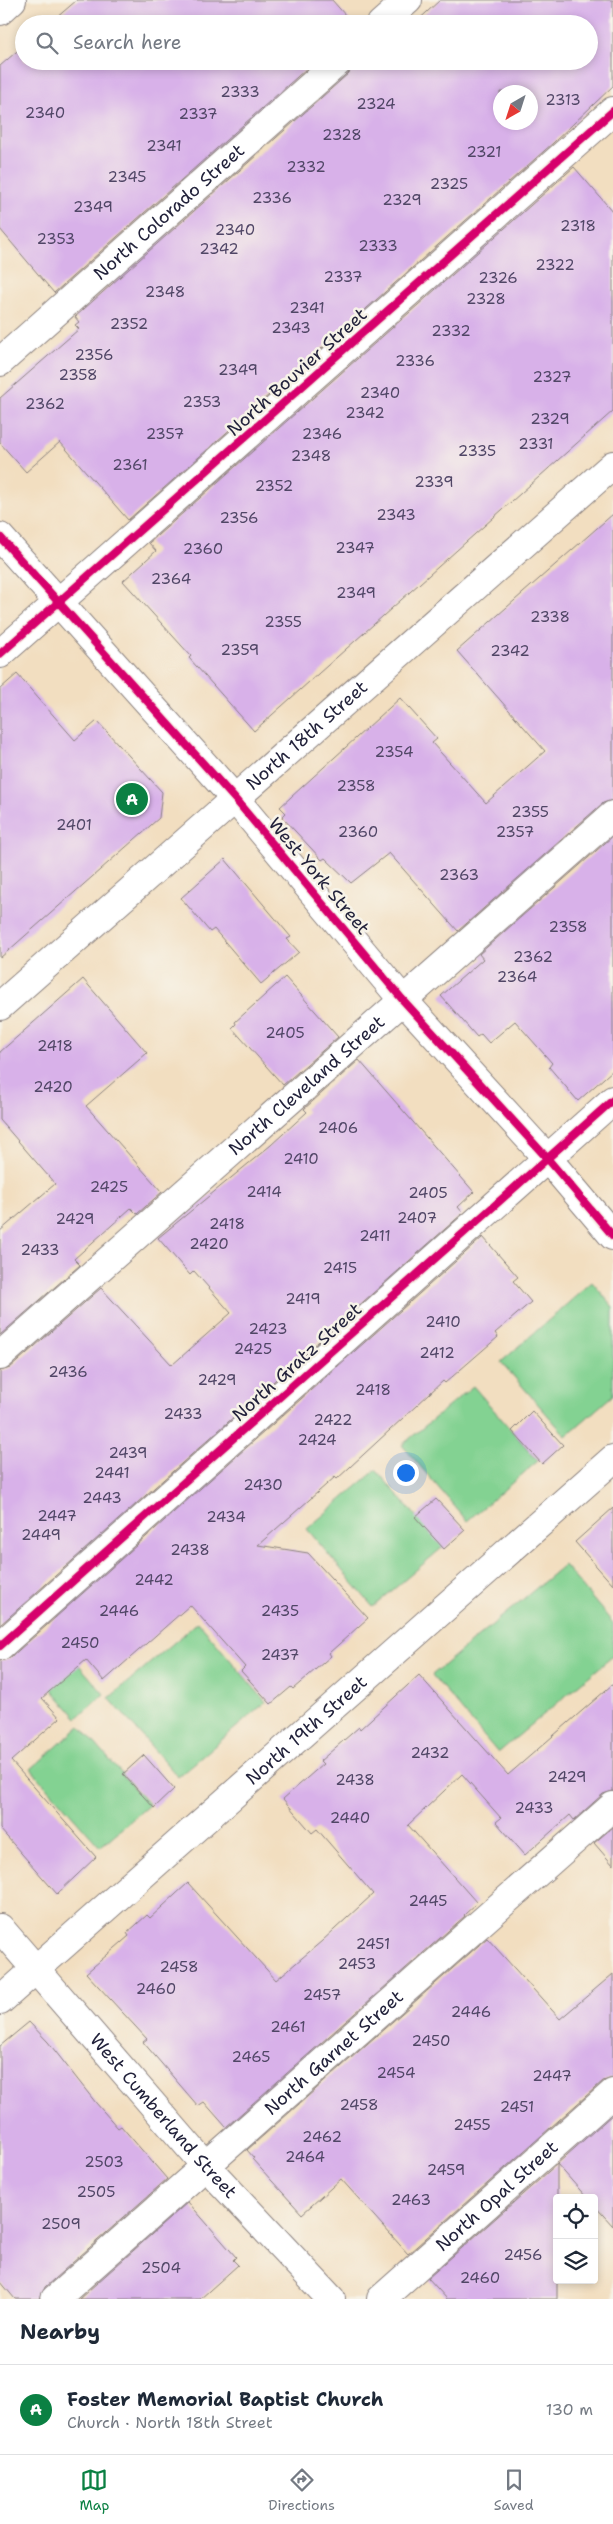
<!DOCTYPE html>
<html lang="en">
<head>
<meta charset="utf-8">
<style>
	body { margin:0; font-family:"Shantell Sans",sans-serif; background:#f6f6f7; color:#1f2937 }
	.controls { position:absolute; right:15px; bottom:15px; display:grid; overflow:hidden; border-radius:5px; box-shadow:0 2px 8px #0003 }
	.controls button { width:45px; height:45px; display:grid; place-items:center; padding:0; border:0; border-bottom:1px solid #e0e1e3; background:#fff; color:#1f2937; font:25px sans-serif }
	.compass { position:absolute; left:493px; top:85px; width:45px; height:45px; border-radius:50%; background:#fff; box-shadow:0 2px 8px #0003; rotate:219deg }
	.you { position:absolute; left:405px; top:1472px; width:18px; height:18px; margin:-12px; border:4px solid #fff; border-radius:50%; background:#1a73e8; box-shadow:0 0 0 8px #1a73e833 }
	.badge { display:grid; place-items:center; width:32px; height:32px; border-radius:50%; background:#0b8043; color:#fff; font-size:16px; font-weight:700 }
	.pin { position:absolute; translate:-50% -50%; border:2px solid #fff; box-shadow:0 1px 5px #0006 }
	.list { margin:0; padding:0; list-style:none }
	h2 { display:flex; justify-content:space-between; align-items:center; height:65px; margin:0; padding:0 20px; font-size:21px }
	h2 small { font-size:16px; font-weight:400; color:#747a83 }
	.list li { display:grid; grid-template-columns:32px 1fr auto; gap:15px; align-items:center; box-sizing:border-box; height:90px; padding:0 20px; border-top:1px solid #e0e1e3 }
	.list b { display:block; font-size:19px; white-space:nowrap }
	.list p { margin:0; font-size:16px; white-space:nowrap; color:#747a83 }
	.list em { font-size:16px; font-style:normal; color:#747a83 }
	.icon { flex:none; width:28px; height:28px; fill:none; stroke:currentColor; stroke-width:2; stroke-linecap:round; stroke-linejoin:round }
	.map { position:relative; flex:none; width:613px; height:2299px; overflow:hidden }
	.search { position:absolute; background:#fff; box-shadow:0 2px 8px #0003; left:15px; right:15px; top:15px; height:55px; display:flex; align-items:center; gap:12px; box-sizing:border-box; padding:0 18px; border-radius:28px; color:#747a83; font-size:19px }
	.sheet { height:155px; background:#fff }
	nav { display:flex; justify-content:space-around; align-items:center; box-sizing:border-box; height:70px; border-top:1px solid #e0e1e3; background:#fff; font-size:14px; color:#747a83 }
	nav a { display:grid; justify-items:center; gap:2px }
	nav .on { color:#0b8043 }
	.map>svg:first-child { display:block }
	.green { fill:#83d292; stroke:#527a66 }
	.building { fill:#d8b1e9; fill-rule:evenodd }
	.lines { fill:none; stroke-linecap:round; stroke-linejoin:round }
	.minor-casing { stroke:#8a807e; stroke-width:30 }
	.minor { stroke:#fff; stroke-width:28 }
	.cycleway-casing { stroke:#f7f3e8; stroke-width:11 }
	.cycleway { stroke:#d6006c; stroke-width:8 }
	.labels { text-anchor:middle; stroke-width:5; stroke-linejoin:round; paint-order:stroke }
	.number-label { font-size:15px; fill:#504666 }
	.street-label { font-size:18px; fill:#22223b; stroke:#f7f3e8 }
</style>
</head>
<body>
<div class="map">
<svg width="613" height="2299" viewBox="0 0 613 2299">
	<rect width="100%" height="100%" fill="#f7f3e8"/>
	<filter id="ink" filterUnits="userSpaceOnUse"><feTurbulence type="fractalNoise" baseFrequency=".02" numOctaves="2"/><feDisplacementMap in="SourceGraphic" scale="10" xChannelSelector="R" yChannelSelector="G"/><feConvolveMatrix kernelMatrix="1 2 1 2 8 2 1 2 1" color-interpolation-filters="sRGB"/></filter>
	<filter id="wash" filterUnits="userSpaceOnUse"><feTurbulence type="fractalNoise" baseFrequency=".0096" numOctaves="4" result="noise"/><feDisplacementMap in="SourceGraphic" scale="20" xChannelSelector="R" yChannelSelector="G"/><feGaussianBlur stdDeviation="1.12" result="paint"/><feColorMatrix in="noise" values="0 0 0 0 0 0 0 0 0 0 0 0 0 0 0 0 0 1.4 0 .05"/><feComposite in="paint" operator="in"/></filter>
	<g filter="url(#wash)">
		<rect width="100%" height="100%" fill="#f2dec0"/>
		<!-- green -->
		<g class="green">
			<polygon points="592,1282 613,1307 613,1395 566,1436 501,1362"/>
			<polygon points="473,1386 538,1461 467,1521 402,1445"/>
			<polygon points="376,1470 443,1547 373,1607 307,1529"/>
			<polygon points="564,1565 613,1623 613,1656 498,1753 432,1675"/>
			<polygon points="198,1622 266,1702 178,1777 109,1698"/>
			<polygon points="53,1635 104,1694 77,1718 25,1659"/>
			<polygon points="80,1726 149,1805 100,1847 31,1769"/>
		</g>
		<g id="blocks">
			<!-- building -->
			<g class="building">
				<polygon points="77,0 332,0 353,24 49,24"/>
				<path d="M440,0H613V86L553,143L128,520L60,442L26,472L0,443V398L79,329L75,325L79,322L75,317L349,73L354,61H589V24H414ZM500,92H530V122H500Z"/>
				<polygon points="23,46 24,61 315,61 54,293 0,229 0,66"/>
				<polygon points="574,167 613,212 613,411 254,731 189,658 191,656 123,581 156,551 149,543"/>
				<polygon points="613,514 613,800 603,803 458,931 389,853 351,883 325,858 322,860 282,817 286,813 280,807 400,698 437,739 432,743 486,803 545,751 457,651"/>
				<polygon points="17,674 75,740 97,721 162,792 159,818 0,958 0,689"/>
				<polygon points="613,836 613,1070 578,1101 549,1067 552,1063 515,1021 489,1043 481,1034 477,1037 441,996 483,959 479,954"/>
				<polygon points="225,859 291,937 287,939 299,952 261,984 214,929 210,932 181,898"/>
				<polygon points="285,977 338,1037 283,1085 232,1028 236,1024 235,1022"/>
				<polygon points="83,979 147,1053 86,1106 162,1192 137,1214 131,1208 74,1259 80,1265 0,1335 0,1231 55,1184 0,1120 0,1052"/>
				<polygon points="359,1060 474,1192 458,1207 463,1213 0,1625 0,1371 10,1368 101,1288 172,1365 231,1313 194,1271 190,1275 158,1238 271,1145 307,1112 304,1109"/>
				<polygon points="483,1237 518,1277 513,1281 531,1302 495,1333 498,1337 445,1383 443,1381 337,1479 335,1477 258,1545 308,1553 368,1618 329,1653 331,1656 293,1689 291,1687 271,1704 241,1671 245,1667 190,1605 104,1681 86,1660 42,1698 60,1718 11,1761 96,1857 57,1894 0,1829 0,1661 10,1658"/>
				<polygon points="532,1411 563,1445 542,1464 512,1431"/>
				<polygon points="436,1499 465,1530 444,1549 415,1517"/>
				<polygon points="613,1508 613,1585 575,1542"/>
				<polygon points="419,1675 508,1775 613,1684 613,1791 603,1794 574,1820 570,1815 525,1855 496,1822 501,1818 462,1774 408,1825 477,1903 464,1915 465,1916 226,2127 204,2102 198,2106 143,2042 147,2039 86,1973 129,1936 127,1933 147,1915 150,1918 188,1883 276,1980 322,1941 373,1894 317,1829 312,1833 283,1799 323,1764 320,1761 359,1727 360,1729"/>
				<polygon points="144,1755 174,1789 154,1808 123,1774"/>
				<polygon points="613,1827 613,1865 594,1843"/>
				<polygon points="487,1938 560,2019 613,1974 613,2078 603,2081 408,2254 341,2179 302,2214 252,2159 254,2158 247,2150"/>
				<polygon points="29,2022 48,2042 96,2103 118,2128 121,2126 167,2179 45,2287 40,2299 15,2299 0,2281 0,2046"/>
				<polygon points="613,2114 613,2226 594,2205 594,2198 587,2198 557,2164"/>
				<polygon points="557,2164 557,2299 447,2299 428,2278"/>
				<polygon points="188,2202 236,2257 233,2260 238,2265 200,2299 79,2299"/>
			</g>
		</g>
	</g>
	<g filter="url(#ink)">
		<use href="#blocks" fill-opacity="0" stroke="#8a807e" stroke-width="1"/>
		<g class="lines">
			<defs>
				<g id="minor">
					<polyline points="0,11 12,0"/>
					<polyline points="381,24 408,0"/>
					<path id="s1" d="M0,362L339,61"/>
					<polyline points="0,537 235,799 402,999 547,1158 613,1236"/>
					<polyline points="0,654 613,111"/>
					<path id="s2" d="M0,1006L613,465"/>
					<path id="s3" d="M0,1356L613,815"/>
					<polyline points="0,1646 613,1100"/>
					<path id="s4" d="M0,1928L205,2165L331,2299"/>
					<path id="s5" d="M0,2001L613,1459"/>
					<path id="s6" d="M55,2299L613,1806"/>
					<path id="s7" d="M381,2299L613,2093"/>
				</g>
			</defs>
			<!-- minor casing -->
			<use href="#minor" class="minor-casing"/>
			<!-- minor -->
			<use href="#minor" class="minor"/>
			<defs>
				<g id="cycleway">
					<polyline points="0,537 235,799 402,999 547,1158 613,1236"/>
					<polyline points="0,654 613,111"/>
					<polyline points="0,1646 613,1100"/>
				</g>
			</defs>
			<!-- cycleway casing -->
			<use href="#cycleway" class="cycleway-casing"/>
			<!-- cycleway -->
			<use href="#cycleway" class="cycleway"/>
		</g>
	</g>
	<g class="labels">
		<!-- number labels -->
		<g class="number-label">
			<text x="240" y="97">2333</text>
			<text x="563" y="105">2313</text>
			<text x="376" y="109">2324</text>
			<text x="45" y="118">2340</text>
			<text x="198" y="119">2337</text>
			<text x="342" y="140">2328</text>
			<text x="164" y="151">2341</text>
			<text x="484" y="157">2321</text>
			<text x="306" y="172">2332</text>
			<text x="127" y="182">2345</text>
			<text x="449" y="189">2325</text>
			<text x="272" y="203">2336</text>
			<text x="402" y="205">2329</text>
			<text x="93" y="212">2349</text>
			<text x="578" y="231">2318</text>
			<text x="235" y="235">2340</text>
			<text x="56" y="244">2353</text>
			<text x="378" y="251">2333</text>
			<text x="219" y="254">2342</text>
			<text x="555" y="270">2322</text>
			<text x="343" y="282">2337</text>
			<text x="498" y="283">2326</text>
			<text x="165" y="297">2348</text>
			<text x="486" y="304">2328</text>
			<text x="307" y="313">2341</text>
			<text x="129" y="329">2352</text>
			<text x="291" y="333">2343</text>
			<text x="451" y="336">2332</text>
			<text x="94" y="360">2356</text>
			<text x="415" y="366">2336</text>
			<text x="238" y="375">2349</text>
			<text x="78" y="380">2358</text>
			<text x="552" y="382">2327</text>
			<text x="380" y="398">2340</text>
			<text x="202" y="407">2353</text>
			<text x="45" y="409">2362</text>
			<text x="365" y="418">2342</text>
			<text x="550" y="424">2329</text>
			<text x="165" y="439">2357</text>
			<text x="322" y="439">2346</text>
			<text x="536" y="449">2331</text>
			<text x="477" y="456">2335</text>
			<text x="311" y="461">2348</text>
			<text x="130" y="470">2361</text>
			<text x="434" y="487">2339</text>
			<text x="274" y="491">2352</text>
			<text x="396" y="520">2343</text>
			<text x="239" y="523">2356</text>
			<text x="355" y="553">2347</text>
			<text x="203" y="554">2360</text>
			<text x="171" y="584">2364</text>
			<text x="356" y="598">2349</text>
			<text x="550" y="622">2338</text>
			<text x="283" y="627">2355</text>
			<text x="240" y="655">2359</text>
			<text x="510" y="656">2342</text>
			<text x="394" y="757">2354</text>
			<text x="356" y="791">2358</text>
			<text x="530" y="817">2355</text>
			<text x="74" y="830">2401</text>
			<text x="358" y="837">2360</text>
			<text x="515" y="837">2357</text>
			<text x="459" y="880">2363</text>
			<text x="568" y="932">2358</text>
			<text x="533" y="962">2362</text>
			<text x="517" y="982">2364</text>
			<text x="285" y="1038">2405</text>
			<text x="55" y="1051">2418</text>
			<text x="53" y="1092">2420</text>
			<text x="338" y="1133">2406</text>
			<text x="301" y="1164">2410</text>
			<text x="109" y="1192">2425</text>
			<text x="264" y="1197">2414</text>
			<text x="428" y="1198">2405</text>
			<text x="417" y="1223">2407</text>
			<text x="75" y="1224">2429</text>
			<text x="227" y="1229">2418</text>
			<text x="375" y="1241">2411</text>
			<text x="209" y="1249">2420</text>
			<text x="40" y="1255">2433</text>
			<text x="340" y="1273">2415</text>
			<text x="303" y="1304">2419</text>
			<text x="443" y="1327">2410</text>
			<text x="268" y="1334">2423</text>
			<text x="253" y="1354">2425</text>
			<text x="437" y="1358">2412</text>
			<text x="68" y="1377">2436</text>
			<text x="217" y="1385">2429</text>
			<text x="373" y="1395">2418</text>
			<text x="183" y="1419">2433</text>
			<text x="333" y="1425">2422</text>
			<text x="317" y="1445">2424</text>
			<text x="128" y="1458">2439</text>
			<text x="112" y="1478">2441</text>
			<text x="263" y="1490">2430</text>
			<text x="102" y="1503">2443</text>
			<text x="57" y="1521">2447</text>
			<text x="226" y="1522">2434</text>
			<text x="41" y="1540">2449</text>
			<text x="190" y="1555">2438</text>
			<text x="154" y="1585">2442</text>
			<text x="119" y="1616">2446</text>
			<text x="280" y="1616">2435</text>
			<text x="80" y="1648">2450</text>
			<text x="280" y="1660">2437</text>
			<text x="430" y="1758">2432</text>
			<text x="567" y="1782">2429</text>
			<text x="355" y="1785">2438</text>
			<text x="534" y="1813">2433</text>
			<text x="350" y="1823">2440</text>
			<text x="428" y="1906">2445</text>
			<text x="373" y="1949">2451</text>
			<text x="357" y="1969">2453</text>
			<text x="179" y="1972">2458</text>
			<text x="156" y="1994">2460</text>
			<text x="322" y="2000">2457</text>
			<text x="471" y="2017">2446</text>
			<text x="288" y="2032">2461</text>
			<text x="431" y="2046">2450</text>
			<text x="251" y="2062">2465</text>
			<text x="396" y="2078">2454</text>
			<text x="552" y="2081">2447</text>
			<text x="359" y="2110">2458</text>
			<text x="517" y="2112">2451</text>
			<text x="472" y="2130">2455</text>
			<text x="322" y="2142">2462</text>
			<text x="305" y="2162">2464</text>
			<text x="104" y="2167">2503</text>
			<text x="446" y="2175">2459</text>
			<text x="96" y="2197">2505</text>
			<text x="411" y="2205">2463</text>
			<text x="61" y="2229">2509</text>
			<text x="523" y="2260">2456</text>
			<text x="161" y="2273">2504</text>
			<text x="480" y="2283">2460</text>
		</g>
		<!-- street labels -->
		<g class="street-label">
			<text dy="6" stroke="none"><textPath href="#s1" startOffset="226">North Colorado Street</textPath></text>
			<text transform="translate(297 372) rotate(-42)" y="6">North Bouvier Street</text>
			<text dy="6" stroke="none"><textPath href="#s2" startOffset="409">North 18th Street</textPath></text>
			<text transform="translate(319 876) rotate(50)" y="6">West York Street</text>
			<text dy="6" stroke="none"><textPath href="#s3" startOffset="409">North Cleveland Street</textPath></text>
			<text transform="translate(297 1362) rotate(-42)" y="6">North Gratz Street</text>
			<text dy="6" stroke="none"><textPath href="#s5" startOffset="409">North 19th Street</textPath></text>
			<text dy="6" stroke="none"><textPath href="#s6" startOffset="372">North Garnet Street</textPath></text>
			<text dy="6" stroke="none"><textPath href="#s4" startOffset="249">West Cumberland Street</textPath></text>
			<text dy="6" stroke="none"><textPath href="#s7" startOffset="155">North Opal Street</textPath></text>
		</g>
	</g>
</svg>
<div class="controls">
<button><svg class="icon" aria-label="locate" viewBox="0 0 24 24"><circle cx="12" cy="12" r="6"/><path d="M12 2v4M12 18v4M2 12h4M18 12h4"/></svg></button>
<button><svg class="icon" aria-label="layers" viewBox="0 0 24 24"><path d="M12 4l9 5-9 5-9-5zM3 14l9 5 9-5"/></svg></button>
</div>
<svg class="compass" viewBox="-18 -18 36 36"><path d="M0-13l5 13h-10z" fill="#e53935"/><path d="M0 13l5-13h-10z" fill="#747a83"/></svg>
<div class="you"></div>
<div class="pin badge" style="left:132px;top:799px">A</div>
<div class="search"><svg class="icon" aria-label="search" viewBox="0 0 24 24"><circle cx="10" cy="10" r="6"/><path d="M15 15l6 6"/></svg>Search here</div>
</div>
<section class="sheet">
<h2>Nearby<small></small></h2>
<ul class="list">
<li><span class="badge">A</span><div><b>Foster Memorial Baptist Church</b><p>Church · North 18th Street</p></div><em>130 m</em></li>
</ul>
</section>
<nav>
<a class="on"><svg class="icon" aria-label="map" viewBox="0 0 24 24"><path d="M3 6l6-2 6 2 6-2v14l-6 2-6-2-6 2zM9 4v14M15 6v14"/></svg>Map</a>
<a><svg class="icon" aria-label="directions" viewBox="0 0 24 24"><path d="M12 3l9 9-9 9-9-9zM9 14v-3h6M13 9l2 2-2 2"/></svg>Directions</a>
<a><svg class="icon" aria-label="saved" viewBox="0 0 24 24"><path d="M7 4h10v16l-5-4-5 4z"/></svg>Saved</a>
</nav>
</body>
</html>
